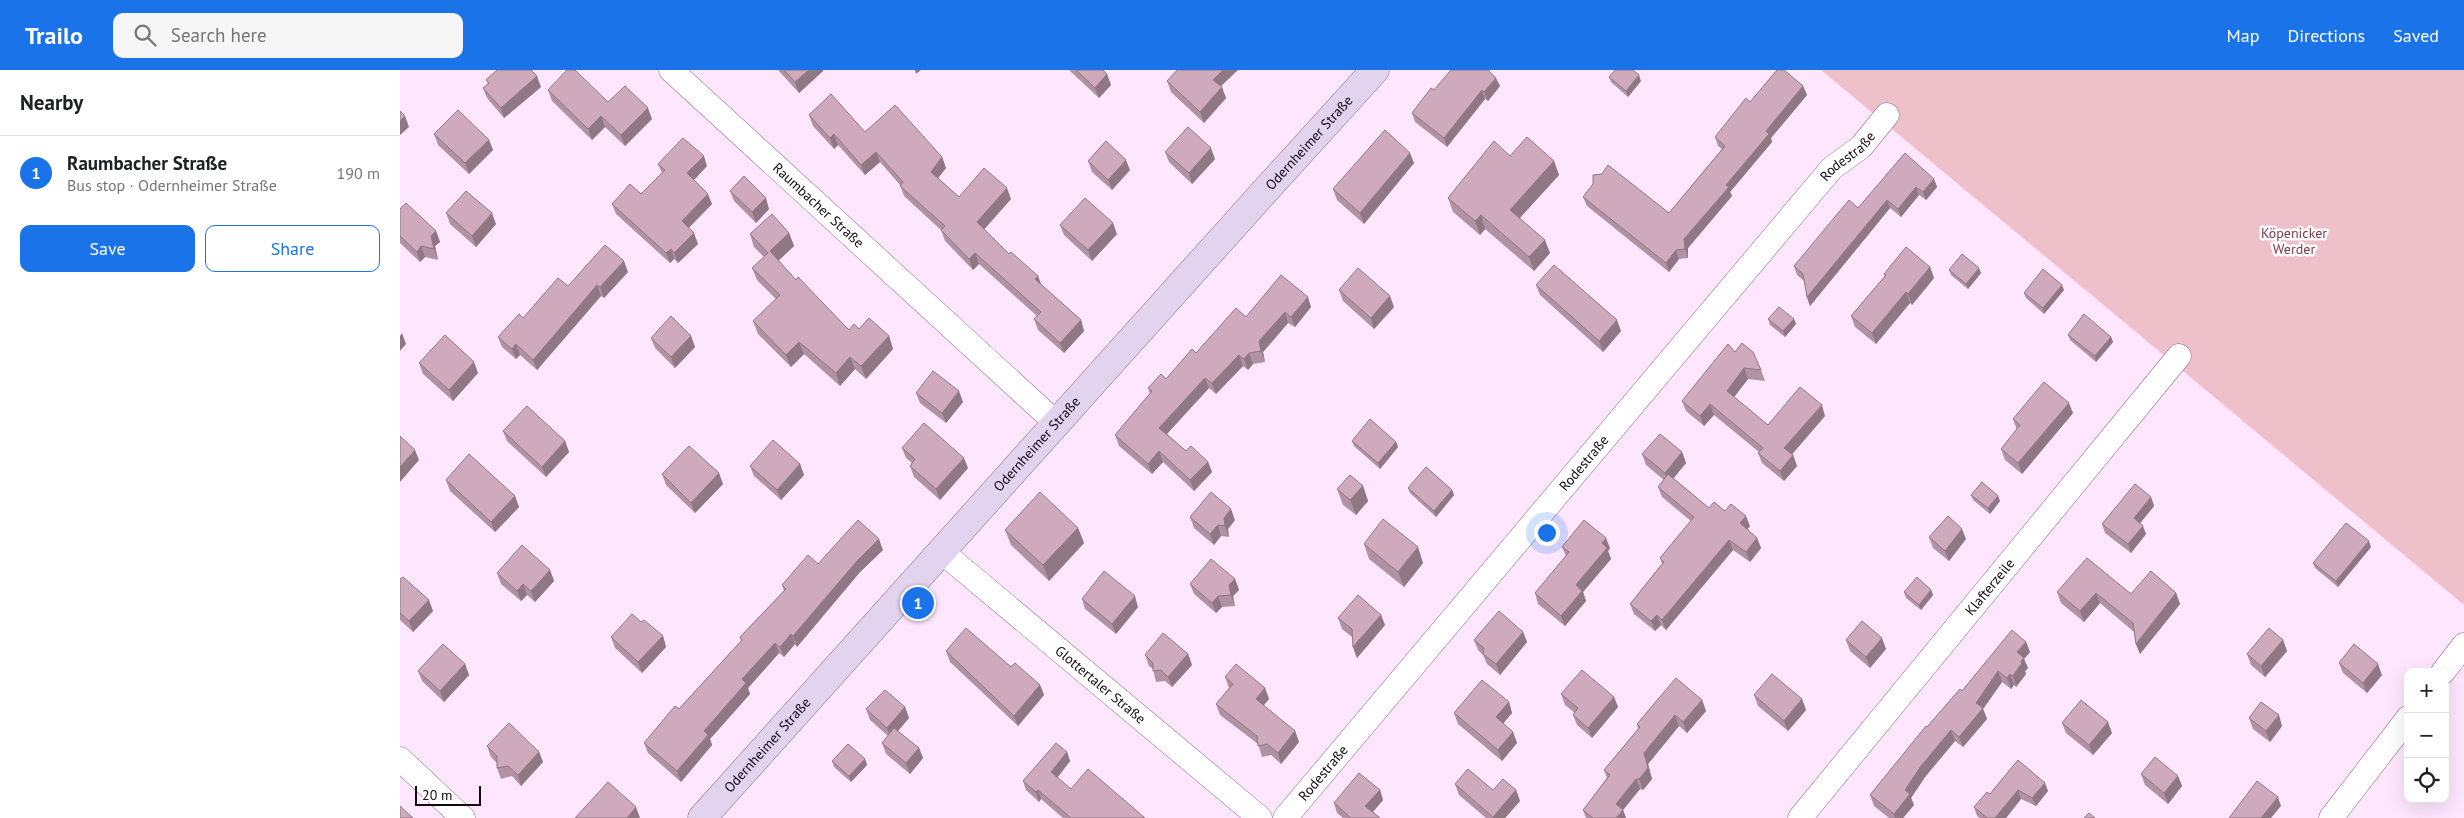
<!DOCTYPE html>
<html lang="en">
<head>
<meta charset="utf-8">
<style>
	body { margin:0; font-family:"PT Sans",sans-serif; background:#f6f6f6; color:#202124 }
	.controls { position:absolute; right:15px; bottom:15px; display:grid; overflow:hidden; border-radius:10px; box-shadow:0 5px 20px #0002 }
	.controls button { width:45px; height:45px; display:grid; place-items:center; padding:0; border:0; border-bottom:1px solid #e0e0e0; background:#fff; color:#202124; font:25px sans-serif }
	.scale { position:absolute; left:15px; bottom:12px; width:66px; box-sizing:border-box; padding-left:5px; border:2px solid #110811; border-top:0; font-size:14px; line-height:18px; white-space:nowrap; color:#110811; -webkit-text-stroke:4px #fdfdfd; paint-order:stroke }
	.you { position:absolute; left:1146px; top:462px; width:18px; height:18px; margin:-12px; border:4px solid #fff; border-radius:50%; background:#1a73e8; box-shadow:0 0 0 8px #1a73e833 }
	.badge { display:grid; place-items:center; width:32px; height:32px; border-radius:50%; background:#1a73e8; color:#fff; font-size:16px; font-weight:700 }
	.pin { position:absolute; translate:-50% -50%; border:2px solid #fff; box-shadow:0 1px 5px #0006 }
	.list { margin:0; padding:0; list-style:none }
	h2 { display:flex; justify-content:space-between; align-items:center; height:65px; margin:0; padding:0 20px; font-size:21px }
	h2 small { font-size:16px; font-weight:400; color:#757577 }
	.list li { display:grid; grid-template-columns:32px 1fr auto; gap:15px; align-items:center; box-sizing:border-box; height:75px; padding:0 20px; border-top:1px solid #e0e0e0 }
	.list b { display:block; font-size:19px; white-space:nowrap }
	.list p { margin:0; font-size:16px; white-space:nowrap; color:#757577 }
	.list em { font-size:16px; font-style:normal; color:#757577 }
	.actions { display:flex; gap:10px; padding:15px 20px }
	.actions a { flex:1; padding:11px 0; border:1px solid #1a73e8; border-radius:10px; text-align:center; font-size:18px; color:#1a73e8 }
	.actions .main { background:#1a73e8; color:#fff }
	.icon { flex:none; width:28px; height:28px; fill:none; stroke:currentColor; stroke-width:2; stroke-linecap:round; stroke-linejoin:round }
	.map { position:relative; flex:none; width:2064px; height:748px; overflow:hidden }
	header { display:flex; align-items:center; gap:30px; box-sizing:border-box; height:70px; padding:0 25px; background:#1a73e8; color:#fff }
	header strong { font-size:24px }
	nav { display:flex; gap:28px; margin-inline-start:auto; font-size:18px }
	.search { width:350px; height:45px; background:#f6f6f6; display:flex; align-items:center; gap:12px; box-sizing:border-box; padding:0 18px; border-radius:10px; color:#757577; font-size:19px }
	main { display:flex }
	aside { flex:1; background:#fff }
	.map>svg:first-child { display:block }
	.green { fill:#eec0c9 }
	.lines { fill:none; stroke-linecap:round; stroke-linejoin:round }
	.street-casing { stroke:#897089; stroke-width:25 }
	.secondary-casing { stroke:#897089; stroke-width:29 }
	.street { stroke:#fff; stroke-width:24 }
	.secondary { stroke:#e2d3ef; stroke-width:28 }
	.wall { fill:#b192a2 }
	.shaded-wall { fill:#907784 }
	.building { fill:#ceaabc; stroke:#907784 }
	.labels { text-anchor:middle; stroke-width:5; stroke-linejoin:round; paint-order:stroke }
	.street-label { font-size:14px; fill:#110811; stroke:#fdfdfd }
	.park-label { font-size:14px; fill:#7d3e4e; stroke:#fdfdfd }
</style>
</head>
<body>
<header>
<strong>Trailo</strong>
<div class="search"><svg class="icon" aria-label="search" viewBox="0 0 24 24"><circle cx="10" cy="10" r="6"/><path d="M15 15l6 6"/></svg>Search here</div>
<nav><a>Map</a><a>Directions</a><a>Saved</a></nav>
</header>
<main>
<aside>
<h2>Nearby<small></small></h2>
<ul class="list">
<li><span class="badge">1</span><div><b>Raumbacher Straße</b><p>Bus stop · Odernheimer Straße</p></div><em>190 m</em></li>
</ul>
<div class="actions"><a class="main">Save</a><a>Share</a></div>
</aside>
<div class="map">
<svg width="2064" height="748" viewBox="0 0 2064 748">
	<rect width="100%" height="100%" fill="#fee7fe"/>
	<!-- green -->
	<polygon class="green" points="1421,0 2064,0 2064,535"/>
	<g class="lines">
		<defs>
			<g id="street">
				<path id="s1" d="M271,0L655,352"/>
				<path id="s2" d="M541,481L860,748"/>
				<polyline points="2043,602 2064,575"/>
				<polyline points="0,689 63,748"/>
				<path id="s3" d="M885,748L1432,98L1461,77L1487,45"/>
				<path id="s4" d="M1400,748L1779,286"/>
				<polyline points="1931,748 2008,648"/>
			</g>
			<g id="secondary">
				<path id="s5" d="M302,748C525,498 749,248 975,0"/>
			</g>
		</defs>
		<!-- street casing -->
		<use href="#street" class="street-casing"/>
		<!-- secondary casing -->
		<use href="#secondary" class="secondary-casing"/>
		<!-- street -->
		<use href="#street" class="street"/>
		<!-- secondary -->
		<use href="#secondary" class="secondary"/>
	</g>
	<!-- wall -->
	<g class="wall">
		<polygon points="378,0 423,0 423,1 399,23"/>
		<polygon points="669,0 703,0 711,15 699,28"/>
		<polygon points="1090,2 1100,16 1088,31 1085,29 1047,77 1015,52 1012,43 1034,20"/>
		<polygon points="1209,7 1241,11 1228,27 1211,12"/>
		<polygon points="86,10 141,17 104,48 87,28 83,18 88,14"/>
		<polygon points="767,11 821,17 826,28 804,53 771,22"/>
		<polygon points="1403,16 1407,25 1371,68 1372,72 1330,122 1332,126 1288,178 1288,188 1279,189 1269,202 1187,136 1183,127 1269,143 1322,79 1318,76 1315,67"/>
		<polygon points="148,20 208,32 252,49 225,76 205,57 192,70 152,31"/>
		<polygon points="409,45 465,62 542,87 546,98 538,108 559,127 611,129 584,159 609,184 638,206 641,215 681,250 684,261 664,283 638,260 634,249 637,246 579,194 573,200 545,171 541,160 504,126 500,115 480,92 465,105 438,75 434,79 413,56"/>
		<polygon points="34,64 89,70 93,80 69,104 38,75"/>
		<polygon points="765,82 815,89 792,114 769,92"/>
		<polygon points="1110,86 1154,91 1159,105 1120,148 1150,183 1134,201 1085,159 1080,165 1053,142 1048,128"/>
		<polygon points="688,91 730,100 712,120 692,102"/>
		<polygon points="1014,93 964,154 937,130 933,119"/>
		<polygon points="258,94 307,96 294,110 312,134 289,158 298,174 278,193 274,189 270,193 216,144 212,134 241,124 262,103"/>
		<polygon points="1534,109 1537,117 1526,130 1519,125 1501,147 1490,138 1410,236 1407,227 1404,211 1397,205 1394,196 1458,138"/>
		<polygon points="330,121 369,139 356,153 334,131"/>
		<polygon points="0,139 36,161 40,172 35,176 38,190 25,187 20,192 0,173"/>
		<polygon points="46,143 96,154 76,177 50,154"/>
		<polygon points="660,155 717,164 692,191 664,165"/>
		<polygon points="389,163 394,176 378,191 396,210 449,260 459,259 489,266 493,279 466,309 455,299 440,316 404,284 391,297 358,264 353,251 376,229 357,210 352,198 364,187 354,177 350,164"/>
		<polygon points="1530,197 1534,208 1512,235 1510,233 1476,274 1455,257 1451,246 1485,206 1484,204"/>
		<polygon points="1549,200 1581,203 1568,219 1551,205"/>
		<polygon points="228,202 204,228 201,226 137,300 120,285 116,289 102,277 98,267 168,216"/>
		<polygon points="1136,215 1221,261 1203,282 1140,225"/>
		<polygon points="939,220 994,237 974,259 943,231"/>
		<polygon points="1664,220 1644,244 1626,228 1624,223"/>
		<polygon points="911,237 895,257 888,253 863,282 865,292 853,294 848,300 843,296 816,324 809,318 767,364 786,381 808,392 812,402 794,421 763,392 752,404 719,376 715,365 750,324 748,318 766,309 796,283 846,247"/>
		<polygon points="1368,249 1394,249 1396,254 1385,267 1370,255"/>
		<polygon points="1668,265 1711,267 1713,272 1696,292 1670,270"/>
		<polygon points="291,266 295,277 275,298 255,278 251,268"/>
		<polygon points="1335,282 1361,300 1365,311 1348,309 1334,327 1368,355 1425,346 1392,384 1393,385 1397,396 1384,411 1362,393 1358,383 1359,382 1314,345 1304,356 1286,341 1282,331"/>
		<polygon points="19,293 78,303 53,331 23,304"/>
		<polygon points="516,323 563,332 546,353 520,333"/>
		<polygon points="1673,343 1622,404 1605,390 1601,379 1617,360 1613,349"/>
		<polygon points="103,361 165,371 169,382 146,407 107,371"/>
		<polygon points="952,371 996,372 998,377 980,399 954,376"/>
		<polygon points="502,378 568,398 540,430 514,407 510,396 512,393 506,388"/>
		<polygon points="1282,382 1286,393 1273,408 1309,438 1325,441 1350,456 1347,459 1357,468 1361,478 1350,492 1333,480 1266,560 1261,555 1255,561 1234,544 1230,534 1262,494 1260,488 1291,451 1262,427 1258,417 1264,410 1246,395 1242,384"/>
		<polygon points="400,394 404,405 381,430 354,406 350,396"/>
		<polygon points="262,404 323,414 295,443 266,415"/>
		<polygon points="46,410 115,426 119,437 95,462 50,421"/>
		<polygon points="963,416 968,431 956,445 943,435 937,419"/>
		<polygon points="1008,418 1052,420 1054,425 1036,447 1010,423"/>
		<polygon points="1571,425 1598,426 1600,431 1590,444 1573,430"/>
		<polygon points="1751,427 1754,436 1740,453 1746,464 1731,483 1705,463 1702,454"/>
		<polygon points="790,447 835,450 828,459 829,467 821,466 814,475 794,458"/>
		<polygon points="678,458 684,473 649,511 611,475 605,460"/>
		<polygon points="1529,467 1566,469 1549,491 1533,478"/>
		<polygon points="964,474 1023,493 1004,517 969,489"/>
		<polygon points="1162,477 1210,478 1208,481 1211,489 1183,522 1186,531 1165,556 1138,534 1135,523 1166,486"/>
		<polygon points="1971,477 1938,517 1915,498 1913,493"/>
		<polygon points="483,480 460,502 397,577 395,574 384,587 379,583 348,618 350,624 310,669 312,675 281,712 248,683 244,673 279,639 341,571 340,567 384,521 382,515 418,494"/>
		<polygon points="150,500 154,511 135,532 127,525 121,531 101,514 97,503"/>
		<polygon points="0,509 33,541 13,562 0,550"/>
		<polygon points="835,509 839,520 833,526 835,536 822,537 816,543 794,524 790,514"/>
		<polygon points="1531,520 1533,525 1521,540 1506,528 1504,522"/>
		<polygon points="1657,522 1731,524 1776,523 1780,534 1740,584 1736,574 1734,562 1700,533 1684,552 1661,533"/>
		<polygon points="682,529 738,537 716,564 685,539"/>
		<polygon points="981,545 985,555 957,588 953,577 952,567 942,559 938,548"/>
		<polygon points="241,552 263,566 266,577 242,603 215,578 211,567"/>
		<polygon points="1123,562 1127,572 1100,605 1087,594 1083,585 1078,580 1074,570"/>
		<polygon points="1446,570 1486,579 1470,598 1450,581"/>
		<polygon points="1883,570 1887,581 1865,607 1851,595 1847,584"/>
		<polygon points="1626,572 1630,582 1624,589 1628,598 1625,601 1626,604 1616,617 1614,615 1611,619 1602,612 1583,639 1587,649 1563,677 1555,671 1525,707 1511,728 1514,735 1503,748 1489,748 1474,736 1470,725 1527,657 1562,621"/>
		<polygon points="546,581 611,597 640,615 644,625 618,656 550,592"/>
		<polygon points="788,584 792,595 772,617 765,611 756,612 753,599 749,596 745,585"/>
		<polygon points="1939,593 1982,605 1967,623 1943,603"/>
		<polygon points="65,594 69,605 44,632 22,611 18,601"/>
		<polygon points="825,607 865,618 869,629 863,635 895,661 899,672 881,694 871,685 862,687 858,674 820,645 816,634 829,618"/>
		<polygon points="1161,624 1214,627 1218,637 1192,668 1177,655 1173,645 1175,643 1165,635"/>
		<polygon points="1354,625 1402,629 1406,640 1388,661 1358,636"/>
		<polygon points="1302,630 1306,641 1287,663 1279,656 1248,694 1252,709 1243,720 1240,719 1223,740 1226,748 1186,748 1183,740 1207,708 1204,700 1238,659 1237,654"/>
		<polygon points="1109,632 1112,643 1103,654 1113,662 1117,673 1102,691 1058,654 1054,643"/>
		<polygon points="505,637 509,648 498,661 519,678 523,688 510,704 486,684 482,673 488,666 470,650 466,639"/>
		<polygon points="1849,648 1882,656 1870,672 1853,659"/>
		<polygon points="1662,653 1712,663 1693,685 1666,663"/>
		<polygon points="87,676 139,682 143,692 121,716 112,706 101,709 97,698 97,693 91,687"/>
		<polygon points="667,682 670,691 657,708 671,719 745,748 663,748 641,729 639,732 626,720 623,711"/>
		<polygon points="465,689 467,695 451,712 434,697 432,691"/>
		<polygon points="1618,690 1648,721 1636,736 1621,729 1606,748 1580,748 1577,746 1574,737 1590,724"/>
		<polygon points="1741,704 1778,706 1782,716 1768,734 1745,715"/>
		<polygon points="1055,714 1093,720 1116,720 1120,731 1105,748 1086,748 1059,725"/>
		<polygon points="980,720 983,730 973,742 980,748 943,748 937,743 934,733"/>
	</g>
	<!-- shaded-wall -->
	<g class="shaded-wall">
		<polygon points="409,0 423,0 423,1 399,23 395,12"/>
		<polygon points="515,0 521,0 516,4"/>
		<polygon points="823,0 838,0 817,20 813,10"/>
		<polygon points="707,4 711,15 699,28 695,18"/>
		<polygon points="1239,5 1241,11 1228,27 1226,21"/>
		<polygon points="137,6 141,17 104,48 101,38"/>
		<polygon points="1096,8 1100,16 1088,31 1084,22"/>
		<polygon points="1403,16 1407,25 1371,68 1372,72 1330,122 1332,126 1288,178 1288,188 1285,179 1284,169 1366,61"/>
		<polygon points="822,17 826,28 804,53 800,42"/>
		<polygon points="1082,20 1085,29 1047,77 1044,68"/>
		<polygon points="248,38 252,49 225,76 221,65"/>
		<polygon points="5,46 9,57 0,65 0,51"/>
		<polygon points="201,46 205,57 192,70 188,59"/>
		<polygon points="434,64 438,75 434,79 430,68"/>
		<polygon points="89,70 93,80 69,104 65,93"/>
		<polygon points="811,78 815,89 792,114 789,103"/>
		<polygon points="476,82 480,92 465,105 461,95"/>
		<polygon points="1010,83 1014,93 964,154 960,143"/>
		<polygon points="304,86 307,96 291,113 287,103"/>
		<polygon points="542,87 546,98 535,112 531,102"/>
		<polygon points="726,90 730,100 712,120 708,110"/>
		<polygon points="1154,91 1159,105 1115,153 1110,140"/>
		<polygon points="1534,109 1537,117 1526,130 1523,122"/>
		<polygon points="1516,117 1519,125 1501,147 1498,139"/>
		<polygon points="607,118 611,129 581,163 577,152"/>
		<polygon points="308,124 312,134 285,161 282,151"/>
		<polygon points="366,128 369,139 356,153 352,142"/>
		<polygon points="1487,130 1490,138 1410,236 1407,227"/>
		<polygon points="92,143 96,154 76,177 72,166"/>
		<polygon points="1081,145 1085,159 1080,165 1075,151"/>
		<polygon points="713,153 717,164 692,191 688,180"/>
		<polygon points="36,161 40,172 35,176 38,190 34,179 31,166"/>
		<polygon points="294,163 298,174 278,193 274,183"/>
		<polygon points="389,163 394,176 375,194 370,181"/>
		<polygon points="1145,170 1150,183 1134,201 1129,187"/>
		<polygon points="21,176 25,187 20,192 17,182"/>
		<polygon points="271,179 274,189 270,193 266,183"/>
		<polygon points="1276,180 1279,189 1269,202 1266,193"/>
		<polygon points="575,183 579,194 573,200 569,189"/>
		<polygon points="224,191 228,202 204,228 200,217"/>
		<polygon points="1530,197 1534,208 1512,235 1508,224"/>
		<polygon points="1579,198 1581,203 1568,219 1566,214"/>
		<polygon points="638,206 642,217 635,209"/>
		<polygon points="197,215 201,226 137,300 133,290"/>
		<polygon points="1662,215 1664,220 1644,244 1643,238"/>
		<polygon points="1506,222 1510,233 1476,274 1472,263"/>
		<polygon points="990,226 994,237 974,259 971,248"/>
		<polygon points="908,227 911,237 895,257 891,247"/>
		<polygon points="885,242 888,253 863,282 865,292 861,281 859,271"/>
		<polygon points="1394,249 1396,254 1385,267 1383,261"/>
		<polygon points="681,250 684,261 664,283 660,273"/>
		<polygon points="1217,250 1221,261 1203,282 1199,271"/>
		<polygon points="2,263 6,274 0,281 0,266"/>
		<polygon points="291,266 295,277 275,298 271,287"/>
		<polygon points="489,266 493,279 466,309 461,296"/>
		<polygon points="1711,267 1713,272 1696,292 1695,286"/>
		<polygon points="399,272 404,284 391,297 386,285"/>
		<polygon points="116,274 120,285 116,289 112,279"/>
		<polygon points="849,283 853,294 848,300 844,289"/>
		<polygon points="839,285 843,296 816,324 812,313"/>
		<polygon points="450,287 455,299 440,316 436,303"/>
		<polygon points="74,292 78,303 53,331 49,320"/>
		<polygon points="1344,298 1348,309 1331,331 1327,321"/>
		<polygon points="805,308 809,318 763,368 759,358"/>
		<polygon points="559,321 563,332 546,353 542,343"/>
		<polygon points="1669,333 1673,343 1622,404 1618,393"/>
		<polygon points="1310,334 1314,345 1304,356 1300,346"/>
		<polygon points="1422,335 1425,346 1388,389 1384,378"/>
		<polygon points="165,371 169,382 146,407 142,397"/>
		<polygon points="996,372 998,377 980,399 978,393"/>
		<polygon points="15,380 19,390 0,412 0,397"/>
		<polygon points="759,381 763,392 752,404 748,394"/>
		<polygon points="1282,382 1286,393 1269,414 1265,403"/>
		<polygon points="1393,385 1397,396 1384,411 1380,401"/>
		<polygon points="564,388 568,398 540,430 536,419"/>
		<polygon points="808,392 812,402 794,421 790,410"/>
		<polygon points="400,394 404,405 381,430 377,420"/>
		<polygon points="319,403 323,414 295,443 291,433"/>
		<polygon points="963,416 968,431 956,445 950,430"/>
		<polygon points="1052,420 1054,425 1036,447 1034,441"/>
		<polygon points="115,426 119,437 95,462 91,452"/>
		<polygon points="1598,426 1600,431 1590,444 1588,438"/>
		<polygon points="1751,427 1754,436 1737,457 1734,448"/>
		<polygon points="831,439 835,450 828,459 829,467 825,456 824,448"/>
		<polygon points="1346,446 1350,456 1344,463 1340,453"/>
		<polygon points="818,455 821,466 814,475 810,464"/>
		<polygon points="1743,456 1746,464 1731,483 1728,474"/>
		<polygon points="678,458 684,473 649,511 643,495"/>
		<polygon points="1562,459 1566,469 1549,491 1545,481"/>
		<polygon points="1206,468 1210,478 1208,481 1211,489 1183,522 1186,531 1165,556 1161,546 1176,515 1202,473"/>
		<polygon points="1357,468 1361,478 1350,492 1346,482"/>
		<polygon points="479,469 483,480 460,502 397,577 393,566 457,491"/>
		<polygon points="1329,470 1333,480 1266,560 1262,550"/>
		<polygon points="1969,471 1971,477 1938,517 1936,511"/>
		<polygon points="1018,477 1023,493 1004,517 998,502"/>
		<polygon points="150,500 154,511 135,532 131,521"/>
		<polygon points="835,509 839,520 833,526 835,536 831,525 829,515"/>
		<polygon points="123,514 127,525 121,531 117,521"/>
		<polygon points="1531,520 1533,525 1521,540 1519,535"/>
		<polygon points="1696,523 1700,533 1684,552 1680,541"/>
		<polygon points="1776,523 1780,534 1740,584 1736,574"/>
		<polygon points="735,526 738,537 716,564 712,554"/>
		<polygon points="818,526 822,537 816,543 812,533"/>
		<polygon points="29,530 33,541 13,562 9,551"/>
		<polygon points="981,545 985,555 957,588 953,577"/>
		<polygon points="1257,545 1261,555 1255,561 1251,551"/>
		<polygon points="1123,562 1127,572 1100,605 1096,594"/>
		<polygon points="391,564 395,574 384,587 380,577"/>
		<polygon points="263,566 266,577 242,603 238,592"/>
		<polygon points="1482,568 1486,579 1470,598 1466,587"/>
		<polygon points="1883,570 1887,581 1865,607 1861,596"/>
		<polygon points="1626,572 1630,582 1624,589 1628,598 1625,601 1626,604 1616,617 1613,606 1617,582"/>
		<polygon points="375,573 379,583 348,618 350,624 310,669 312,675 281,712 277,701 304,661 342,609"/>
		<polygon points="788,584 792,595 772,617 768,607"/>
		<polygon points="65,594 69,605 44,632 40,621"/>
		<polygon points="1978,594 1982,605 1967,623 1963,613"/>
		<polygon points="1598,601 1602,612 1583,639 1587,649 1563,677 1559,667 1576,633"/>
		<polygon points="1610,604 1614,615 1611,619 1607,608"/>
		<polygon points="640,615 644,625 618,656 614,646"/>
		<polygon points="865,618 869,629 860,640 856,629"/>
		<polygon points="1214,627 1218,637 1192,668 1188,658"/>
		<polygon points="1402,629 1406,640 1388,661 1384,651"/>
		<polygon points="1302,630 1306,641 1287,663 1283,652"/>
		<polygon points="1109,632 1112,643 1099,658 1096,647"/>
		<polygon points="505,637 509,648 491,669 487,658"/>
		<polygon points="1275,645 1279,656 1248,694 1252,709 1243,720 1239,709 1244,683"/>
		<polygon points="1879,645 1882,656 1870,672 1866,661"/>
		<polygon points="1708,652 1712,663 1693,685 1689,675"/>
		<polygon points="1551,660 1555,671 1525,707 1511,728 1514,735 1503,748 1495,748 1494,744 1505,720 1521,696"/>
		<polygon points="895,661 899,672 881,694 878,683"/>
		<polygon points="1113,662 1117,673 1102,691 1098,680"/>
		<polygon points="519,678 523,688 510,704 506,693"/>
		<polygon points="139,682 143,692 121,716 118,705"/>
		<polygon points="667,682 670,691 654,712 651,702"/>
		<polygon points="465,689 467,695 451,712 449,706"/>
		<polygon points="1778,706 1782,716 1768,734 1764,723"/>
		<polygon points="1236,709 1240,719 1223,740 1226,748 1216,748 1216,734"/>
		<polygon points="1645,713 1648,721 1636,736 1632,728"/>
		<polygon points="638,720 641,729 639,732 636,722"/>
		<polygon points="980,720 983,730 969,746 965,736"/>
		<polygon points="1116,720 1120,731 1105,748 1094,748 1093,747"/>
		<polygon points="1618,720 1621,729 1606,748 1595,748"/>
		<polygon points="1878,727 1881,736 1871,748 1861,748"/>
		<polygon points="236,737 240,748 227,748"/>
	</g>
	<!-- building -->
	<g class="building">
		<polygon points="97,0 131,0 137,6 101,38 83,18 89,13 86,10"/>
		<polygon points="167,0 175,0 208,32 225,16 248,38 221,65 201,46 188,59 148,20"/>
		<polygon points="384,0 409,0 395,12"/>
		<polygon points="676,0 703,0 707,4 695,18"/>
		<polygon points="777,0 823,0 813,10 822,17 800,42 767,11"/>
		<polygon points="1051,0 1088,0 1096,8 1084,22 1082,20 1044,68 1012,43 1031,18 1034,20"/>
		<polygon points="1215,0 1233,0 1239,5 1226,21 1209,7"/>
		<polygon points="1377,0 1384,0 1403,16 1366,61 1369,64 1326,115 1329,117 1284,169 1285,179 1276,180 1266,193 1183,127 1193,114 1193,105 1202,104 1208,95 1269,143 1325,76 1315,67 1346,28 1350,32"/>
		<polygon points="431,24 465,62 495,35 542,87 531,102 559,127 584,98 607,118 577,152 609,184 611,182 638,206 635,209 681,250 660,273 634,249 641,242 575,183 569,189 541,160 545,156 500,116 503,112 476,82 461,95 434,64 430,68 409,45"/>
		<polygon points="58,40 89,70 65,93 34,64"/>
		<polygon points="0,41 5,46 0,51"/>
		<polygon points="788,57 811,78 789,103 765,82"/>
		<polygon points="985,60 1010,83 960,143 933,119"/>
		<polygon points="1127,67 1154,91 1110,140 1145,170 1129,187 1081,145 1075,151 1048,128 1094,71 1110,86"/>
		<polygon points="283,68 304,86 287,103 308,124 282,151 294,163 274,183 271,179 266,183 212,134 230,114 241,124 265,100 258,94"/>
		<polygon points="706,71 726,90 708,110 688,91"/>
		<polygon points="1505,83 1534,109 1523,122 1516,117 1498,139 1487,130 1407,227 1403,204 1394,196 1449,130 1458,138"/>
		<polygon points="344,106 366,128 352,142 330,121"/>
		<polygon points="66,121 92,143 72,166 46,143"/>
		<polygon points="685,128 713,153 688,180 660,155"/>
		<polygon points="6,133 36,161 31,166 34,179 21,176 17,182 0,166 0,139"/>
		<polygon points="372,144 389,163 370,181 396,210 398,207 449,260 454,254 459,259 469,248 489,266 461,296 450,287 436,303 399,272 386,285 353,251 380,225 352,198 368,183 350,164"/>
		<polygon points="205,175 224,191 200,217 197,215 133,290 116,274 112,279 98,267 119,244 123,248 158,208 168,216"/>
		<polygon points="1506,177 1530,197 1508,224 1506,222 1472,263 1451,246 1486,205 1484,204"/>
		<polygon points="1562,184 1579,198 1566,214 1549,200"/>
		<polygon points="1154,195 1217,250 1199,271 1136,215"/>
		<polygon points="958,198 990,226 971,248 939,220"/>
		<polygon points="1643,199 1662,215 1643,238 1624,223"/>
		<polygon points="881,205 908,227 891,247 885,242 859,271 861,281 849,283 844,289 839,285 812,313 805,308 759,358 786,381 791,376 808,392 790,410 759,381 748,394 715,365 752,321 748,318 761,304 766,309 792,279 796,283 836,238 846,247"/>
		<polygon points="1379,237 1394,249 1383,261 1368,249"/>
		<polygon points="1684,244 1711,267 1695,286 1668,265"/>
		<polygon points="271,246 291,266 271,287 251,268"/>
		<polygon points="45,265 74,292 49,320 19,293"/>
		<polygon points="1342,273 1353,282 1361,300 1344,298 1327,321 1368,355 1400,317 1422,335 1384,378 1393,385 1380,401 1358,383 1363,378 1310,334 1300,346 1282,331 1328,274 1335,282"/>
		<polygon points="533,301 559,321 542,343 516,323"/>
		<polygon points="1644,312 1669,333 1618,393 1601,379 1620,355 1613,349"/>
		<polygon points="127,336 165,371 142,397 103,361"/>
		<polygon points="970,349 996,372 978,393 952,371"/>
		<polygon points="524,353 564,388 536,419 510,396 515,389 502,378"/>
		<polygon points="1260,364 1282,382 1265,403 1242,384"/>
		<polygon points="0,366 15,380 0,397"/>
		<polygon points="373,370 400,394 377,420 350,396"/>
		<polygon points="289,376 319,403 291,433 262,404"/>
		<polygon points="69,384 115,426 91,452 46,410"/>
		<polygon points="1026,397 1052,420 1034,441 1008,418"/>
		<polygon points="1268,404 1309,438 1314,432 1325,441 1331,434 1346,446 1340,453 1357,468 1346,482 1329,470 1262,550 1257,545 1251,551 1230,534 1264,492 1260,488 1294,447 1258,417"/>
		<polygon points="950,405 963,416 950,430 937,419"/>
		<polygon points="1582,412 1598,426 1588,438 1571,425"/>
		<polygon points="1735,414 1751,427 1734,448 1743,456 1728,474 1702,454"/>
		<polygon points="640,422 678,458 643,495 605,460"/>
		<polygon points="811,422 831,439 824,448 825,456 818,455 810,464 790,447"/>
		<polygon points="1548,446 1562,459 1545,481 1529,467"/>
		<polygon points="983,449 1018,477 998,502 964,474"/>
		<polygon points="458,450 479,469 457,491 393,566 391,564 380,577 375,573 342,609 346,613 304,661 308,665 277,701 244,673 275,636 279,639 342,570 340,567 386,519 382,515 408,485 418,494"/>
		<polygon points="1184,450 1206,468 1202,473 1207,478 1176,515 1182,521 1161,546 1135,523 1169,482 1162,477"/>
		<polygon points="1946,453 1969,471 1936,511 1913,493"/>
		<polygon points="122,475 150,500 131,521 123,514 117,521 97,503"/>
		<polygon points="1687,488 1731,524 1751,501 1776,523 1736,574 1733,553 1696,523 1680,541 1657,522"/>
		<polygon points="811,489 835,509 829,515 831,525 818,526 812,533 790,514"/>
		<polygon points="704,501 735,526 712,554 682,529"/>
		<polygon points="3,507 29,530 9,551 0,543 0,509"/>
		<polygon points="1517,507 1531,520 1519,535 1504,522"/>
		<polygon points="958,525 981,545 953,577 952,559 938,548"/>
		<polygon points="1099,541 1123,562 1096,594 1083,584 1084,578 1074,570"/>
		<polygon points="232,544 241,552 244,550 263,566 238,592 211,567"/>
		<polygon points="1462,551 1482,568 1466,587 1446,570"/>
		<polygon points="566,558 611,597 615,593 640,615 614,646 546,581"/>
		<polygon points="1869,558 1883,570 1861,596 1847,584"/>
		<polygon points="1612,560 1626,572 1617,582 1624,588 1621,591 1622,593 1613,606 1610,604 1607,608 1598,601 1576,633 1583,638 1559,667 1551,660 1521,696 1505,720 1510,724 1494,744 1470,725 1526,656 1527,657 1560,619 1562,621"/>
		<polygon points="763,563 788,584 768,607 761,600 753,601 753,593 745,585"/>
		<polygon points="43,574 65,594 40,621 18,601"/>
		<polygon points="1954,574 1978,594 1963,613 1939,593"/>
		<polygon points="836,594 865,618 856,629 895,661 878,683 867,674 858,676 857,666 816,634 833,614 825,607"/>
		<polygon points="1182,600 1214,627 1188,658 1173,645 1178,638 1161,624"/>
		<polygon points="1372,604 1402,629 1384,651 1354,625"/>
		<polygon points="1276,608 1302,630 1283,652 1275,645 1244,683 1248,698 1239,709 1236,709 1216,734 1223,740 1216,748 1193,748 1183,740 1210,705 1204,700 1240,657 1237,654"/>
		<polygon points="1082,610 1109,632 1096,647 1113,662 1098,680 1054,643"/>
		<polygon points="485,620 505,637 487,658 466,639"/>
		<polygon points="1681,630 1708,652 1689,675 1662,653"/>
		<polygon points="1861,632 1879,645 1866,661 1849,648"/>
		<polygon points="109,653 139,682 118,705 108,696 97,698 97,686 87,676"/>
		<polygon points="494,658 519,678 506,693 482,673"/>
		<polygon points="656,673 667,682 651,702 671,719 688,699 745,748 671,748 638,720 636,722 623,711"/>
		<polygon points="448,674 465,689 449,706 432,691"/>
		<polygon points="1755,687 1778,706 1764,723 1741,704"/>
		<polygon points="1618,690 1645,713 1632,728 1618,720 1595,748 1587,748 1574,737 1587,722 1590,724"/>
		<polygon points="1068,699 1093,720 1103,709 1116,720 1093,747 1055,714"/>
		<polygon points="959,703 980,720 965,736 980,748 951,748 934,733"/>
		<polygon points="1857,711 1878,727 1861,748 1829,748"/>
		<polygon points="208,712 236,737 227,748 175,748"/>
		<polygon points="0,736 13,748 0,748"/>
		<polygon points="1689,743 1695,748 1684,748"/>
	</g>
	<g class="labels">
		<!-- street labels -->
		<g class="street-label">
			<text dy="5" stroke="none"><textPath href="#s5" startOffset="908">Odernheimer Straße</textPath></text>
			<text dy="5" stroke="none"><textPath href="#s3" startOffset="869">Rodestraße</textPath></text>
			<text dy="5" stroke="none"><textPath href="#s1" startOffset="200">Raumbacher Straße</textPath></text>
			<text dy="5" stroke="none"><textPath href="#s5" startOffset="502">Odernheimer Straße</textPath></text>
			<text dy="5" stroke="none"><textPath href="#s3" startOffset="464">Rodestraße</textPath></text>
			<text dy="5" stroke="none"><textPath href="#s4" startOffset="299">Klafterzeile</textPath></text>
			<text dy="5" stroke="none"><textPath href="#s2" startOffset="208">Glottertaler Straße</textPath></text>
			<text dy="5" stroke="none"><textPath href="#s5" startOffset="98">Odernheimer Straße</textPath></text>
			<text dy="5" stroke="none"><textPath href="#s3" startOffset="59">Rodestraße</textPath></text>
		</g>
		<!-- park labels -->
		<g class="park-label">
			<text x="1894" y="168">Köpenicker<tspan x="1894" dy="16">Werder</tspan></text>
		</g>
	</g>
</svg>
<div class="controls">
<button>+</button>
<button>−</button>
<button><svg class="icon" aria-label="locate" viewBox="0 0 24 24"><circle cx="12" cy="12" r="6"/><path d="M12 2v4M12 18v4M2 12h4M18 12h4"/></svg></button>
</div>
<div class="scale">20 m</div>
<div class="you"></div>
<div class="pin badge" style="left:518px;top:533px">1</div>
</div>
</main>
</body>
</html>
